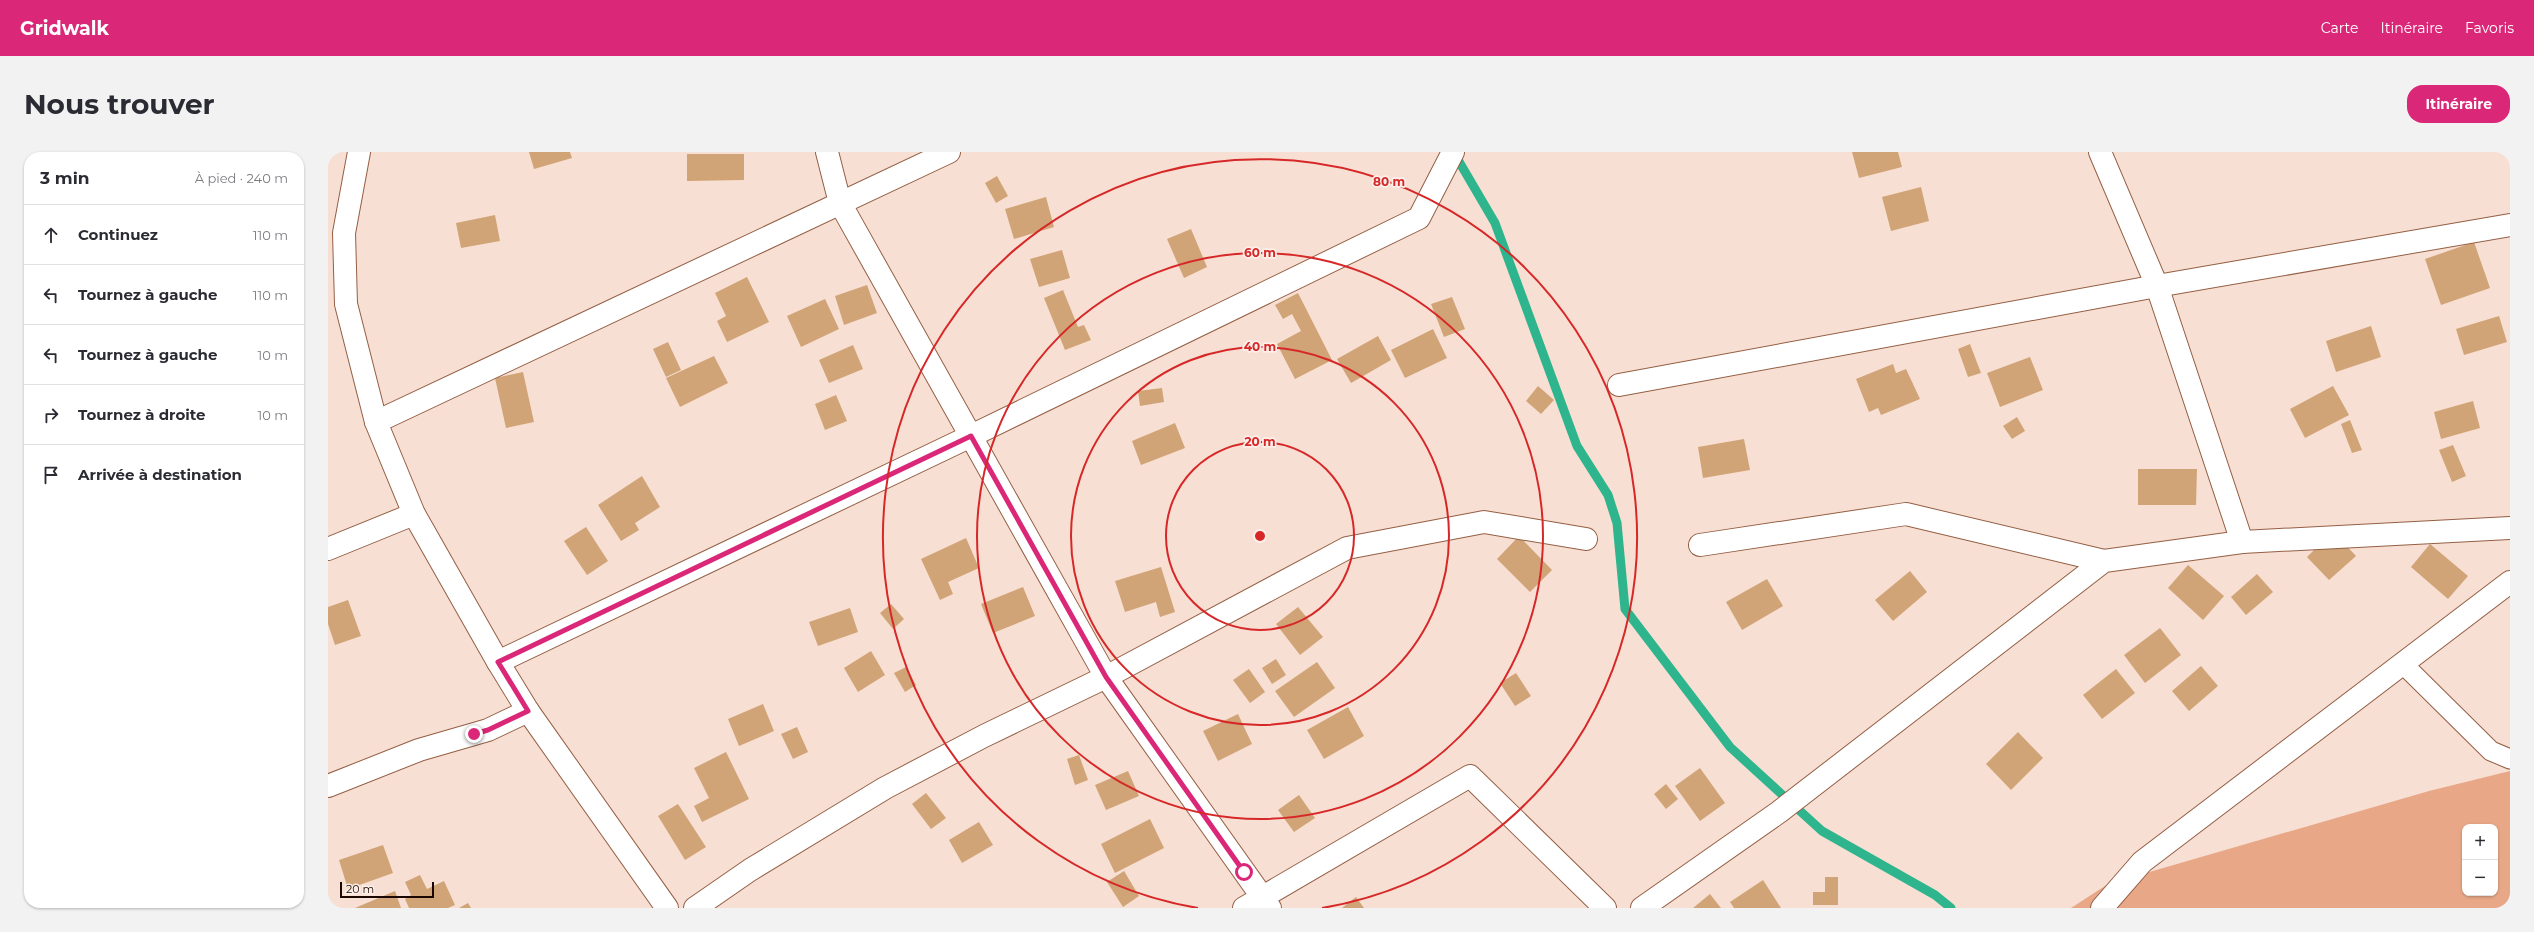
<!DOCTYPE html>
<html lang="fr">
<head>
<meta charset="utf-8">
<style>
	body { margin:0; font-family:Montserrat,sans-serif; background:#f2f2f3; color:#2b2b33 }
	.controls { position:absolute; right:12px; bottom:12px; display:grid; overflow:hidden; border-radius:8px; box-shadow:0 1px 3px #0004 }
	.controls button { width:36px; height:36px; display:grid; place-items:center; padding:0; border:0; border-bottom:1px solid #e1e1e2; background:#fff; color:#2b2b33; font:20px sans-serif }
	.scale { position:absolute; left:12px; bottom:10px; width:94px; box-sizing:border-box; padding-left:4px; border:2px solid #1b0701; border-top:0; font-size:11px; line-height:14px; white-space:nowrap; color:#1b0701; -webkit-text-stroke:3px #fcefe9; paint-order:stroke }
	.stop { position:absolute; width:12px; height:12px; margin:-9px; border:3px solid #db2777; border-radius:50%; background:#fff }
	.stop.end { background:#db2777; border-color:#fff; box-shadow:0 1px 4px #0008 }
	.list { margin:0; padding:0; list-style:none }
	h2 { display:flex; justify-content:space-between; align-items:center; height:52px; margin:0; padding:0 16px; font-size:17px }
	h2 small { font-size:13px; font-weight:400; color:#7c7c81 }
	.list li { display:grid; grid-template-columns:26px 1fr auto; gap:12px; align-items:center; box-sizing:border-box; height:60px; padding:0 16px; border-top:1px solid #e1e1e2 }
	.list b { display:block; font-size:15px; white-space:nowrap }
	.list em { font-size:13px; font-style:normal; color:#7c7c81 }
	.icon { flex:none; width:22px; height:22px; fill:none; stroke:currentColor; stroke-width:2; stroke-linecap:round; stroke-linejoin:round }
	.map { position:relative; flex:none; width:2182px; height:756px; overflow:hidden; border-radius:16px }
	header { display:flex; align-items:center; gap:24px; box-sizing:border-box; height:56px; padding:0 20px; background:#db2777; color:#fff }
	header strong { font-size:19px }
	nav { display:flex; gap:22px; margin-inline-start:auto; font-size:14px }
	.intro { display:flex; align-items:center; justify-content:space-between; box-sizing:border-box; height:96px; padding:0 24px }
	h1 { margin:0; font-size:28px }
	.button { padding:10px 18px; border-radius:16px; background:#db2777; color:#fff; font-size:14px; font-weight:700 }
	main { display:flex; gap:24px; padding:0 24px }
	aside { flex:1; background:#fff; border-radius:16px; box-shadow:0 1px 3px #0004 }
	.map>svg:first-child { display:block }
	.green { fill:#e8a888; fill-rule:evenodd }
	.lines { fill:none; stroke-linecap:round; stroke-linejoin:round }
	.stream { stroke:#2eb58d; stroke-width:9 }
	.building { fill:#d0a476 }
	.lane-casing { stroke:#945f44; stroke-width:21 }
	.street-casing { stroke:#945f44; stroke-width:24 }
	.secondary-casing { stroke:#945f44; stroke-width:24 }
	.lane { stroke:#fff; stroke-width:19 }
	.street { stroke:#fff; stroke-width:22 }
	.secondary { stroke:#fff; stroke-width:22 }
	.route { stroke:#db2777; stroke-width:5 }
	.ring { fill:none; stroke:#d62828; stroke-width:2 }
	.centre { fill:#d62828; stroke:#fcefe9; stroke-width:2 }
	.ring-label { font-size:12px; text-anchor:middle; font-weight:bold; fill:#d62828; stroke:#fcefe9; stroke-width:3.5; stroke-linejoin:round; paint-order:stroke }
</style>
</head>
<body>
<header>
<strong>Gridwalk</strong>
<nav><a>Carte</a><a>Itinéraire</a><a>Favoris</a></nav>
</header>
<div class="intro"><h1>Nous trouver</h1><a class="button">Itinéraire</a></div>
<main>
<aside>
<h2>3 min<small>À pied · 240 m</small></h2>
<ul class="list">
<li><svg class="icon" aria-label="ahead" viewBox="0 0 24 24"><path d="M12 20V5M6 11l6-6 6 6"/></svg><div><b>Continuez</b></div><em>110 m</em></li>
<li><svg class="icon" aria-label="left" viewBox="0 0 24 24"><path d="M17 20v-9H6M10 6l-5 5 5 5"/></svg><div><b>Tournez à gauche</b></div><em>110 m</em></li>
<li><svg class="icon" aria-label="left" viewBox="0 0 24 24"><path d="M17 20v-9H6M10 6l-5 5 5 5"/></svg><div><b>Tournez à gauche</b></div><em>10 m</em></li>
<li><svg class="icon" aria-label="right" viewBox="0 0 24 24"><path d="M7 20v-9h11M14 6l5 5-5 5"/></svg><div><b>Tournez à droite</b></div><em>10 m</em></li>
<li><svg class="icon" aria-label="arrive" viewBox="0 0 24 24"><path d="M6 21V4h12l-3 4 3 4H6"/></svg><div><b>Arrivée à destination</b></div></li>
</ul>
</aside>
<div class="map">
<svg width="2182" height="756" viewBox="0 0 2182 756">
	<rect width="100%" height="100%" fill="#f8dfd3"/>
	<!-- green -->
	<path class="green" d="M2182,619V756H1743L1780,732L2101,639ZM2137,675H2167V741H2137Z"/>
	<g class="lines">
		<!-- stream -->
		<polyline class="stream" points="1126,1 1167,71 1249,294 1280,343 1289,371 1297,457 1402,595 1494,679 1607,743 1623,756"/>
	</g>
	<!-- building -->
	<g class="building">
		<polygon points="201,0 242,0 244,6 206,17"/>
		<polygon points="1524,0 1570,0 1574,15 1531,26"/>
		<polygon points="359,2 416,2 416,28 359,29"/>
		<polygon points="669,24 680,44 668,51 657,31"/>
		<polygon points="1593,35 1601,69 1563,79 1554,45"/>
		<polygon points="718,45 726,75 686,87 677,57"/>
		<polygon points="167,63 172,89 133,96 128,71"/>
		<polygon points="863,77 879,115 856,126 839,87"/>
		<polygon points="2146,90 2162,136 2113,153 2097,107"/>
		<polygon points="734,98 742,126 711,135 702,107"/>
		<polygon points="419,125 441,170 399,190 389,169 398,164 387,141"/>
		<polygon points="539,133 549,161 516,173 507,144"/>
		<polygon points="735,138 750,175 756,173 763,188 737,198 716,146"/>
		<polygon points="970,141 1004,208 967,227 949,192 973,179 964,162 955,167 947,153"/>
		<polygon points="1124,145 1137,177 1116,185 1103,152"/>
		<polygon points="497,147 511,177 473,195 459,164"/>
		<polygon points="2171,164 2179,190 2136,203 2128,177"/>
		<polygon points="2043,174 2053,205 2008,220 1998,189"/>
		<polygon points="1105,177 1119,206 1077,226 1063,198"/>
		<polygon points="1050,184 1063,208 1023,231 1009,207"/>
		<polygon points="340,190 353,218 338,225 325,197"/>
		<polygon points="1642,192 1653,221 1640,225 1630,197"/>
		<polygon points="525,193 535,217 501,231 491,208"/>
		<polygon points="386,204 400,231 352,255 338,226"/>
		<polygon points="1702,205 1715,238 1672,255 1659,221"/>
		<polygon points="1565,212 1568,221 1578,217 1592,247 1553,263 1550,256 1541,260 1528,227"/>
		<polygon points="195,220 206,270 178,276 167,226"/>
		<polygon points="1210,234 1226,248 1213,262 1198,249"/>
		<polygon points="2005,234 2021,263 1977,286 1962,257"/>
		<polygon points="834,236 836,250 812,254 810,239"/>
		<polygon points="508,243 519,269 497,278 487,252"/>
		<polygon points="2145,249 2152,276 2113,287 2106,260"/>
		<polygon points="1689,265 1697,279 1684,287 1675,274"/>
		<polygon points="2022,268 2034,298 2024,301 2013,272"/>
		<polygon points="847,271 857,296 813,313 804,289"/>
		<polygon points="1416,287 1422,318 1375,326 1370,295"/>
		<polygon points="2125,293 2138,324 2124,330 2111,298"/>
		<polygon points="1810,317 1869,317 1868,353 1810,353"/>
		<polygon points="314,324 332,355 307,371 311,378 293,389 270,353"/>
		<polygon points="258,375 280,409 259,423 236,389"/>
		<polygon points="1191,384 1224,418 1202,440 1169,407"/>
		<polygon points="2010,385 2028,404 2001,428 1979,405 1991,393 1996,398"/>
		<polygon points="638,386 651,416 620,430 625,442 612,448 593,407"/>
		<polygon points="2102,392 2140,424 2120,447 2083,415"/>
		<polygon points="1860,413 1896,444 1875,468 1840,436"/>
		<polygon points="833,415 847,460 832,465 828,450 797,460 787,429"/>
		<polygon points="1582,419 1599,440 1565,469 1547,448"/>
		<polygon points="1929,422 1945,440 1918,463 1903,445"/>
		<polygon points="1439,427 1455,454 1414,478 1398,450"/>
		<polygon points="695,435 707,464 665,481 653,452"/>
		<polygon points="20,448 33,484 7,493 0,472 0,455"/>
		<polygon points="563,452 576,467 565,477 552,461"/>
		<polygon points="970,455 995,485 972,503 948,472"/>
		<polygon points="522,456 530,480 490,494 481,470"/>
		<polygon points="1832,476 1853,503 1817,531 1796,503"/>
		<polygon points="543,499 557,523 530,540 516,516"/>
		<polygon points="948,507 958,523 944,532 934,516"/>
		<polygon points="989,510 1007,536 966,565 947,539"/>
		<polygon points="1873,514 1890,534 1861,559 1844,539"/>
		<polygon points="578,515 588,533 577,540 566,521"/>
		<polygon points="921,517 937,540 922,551 905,528"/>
		<polygon points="1788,517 1807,541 1774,567 1755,543"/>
		<polygon points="1188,521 1203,544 1187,554 1172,531"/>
		<polygon points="435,552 446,579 411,594 400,567"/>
		<polygon points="1020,555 1036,584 996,607 979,578"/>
		<polygon points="910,562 924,592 890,609 875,579"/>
		<polygon points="469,575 480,600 465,607 453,582"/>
		<polygon points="1690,580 1715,606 1683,638 1658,612"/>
		<polygon points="398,600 421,647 374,670 366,654 381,646 366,616"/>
		<polygon points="751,603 760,628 747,633 739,607"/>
		<polygon points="1372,616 1397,651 1372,669 1347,634"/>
		<polygon points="800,619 811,644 778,658 767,633"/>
		<polygon points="1338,632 1350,647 1338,657 1326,642"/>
		<polygon points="598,641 618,666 603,677 584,652"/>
		<polygon points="971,643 987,666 966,680 950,658"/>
		<polygon points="350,652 378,695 357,708 330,664"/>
		<polygon points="822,667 836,696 787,721 773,692"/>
		<polygon points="651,670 665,693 634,711 621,688"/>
		<polygon points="55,693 65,721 20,737 11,708"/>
		<polygon points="796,719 811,744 795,755 779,730"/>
		<polygon points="92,723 99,737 116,729 127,753 120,756 81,756 77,747 83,743 77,730"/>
		<polygon points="1497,725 1510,725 1510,753 1485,753 1485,740 1497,740"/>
		<polygon points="1435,728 1453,756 1406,756 1402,750"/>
		<polygon points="67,739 73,756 27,756"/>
		<polygon points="1382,742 1393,756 1365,756"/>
		<polygon points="1028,745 1036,756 1014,756"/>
		<polygon points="140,751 143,756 131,756"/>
	</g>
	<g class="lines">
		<defs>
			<polyline id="lane" points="2075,512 2163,599 2182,607"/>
			<g id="street">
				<polyline points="499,0 512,51 778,525 942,756"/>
				<polyline points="1772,0 1829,134 1914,390"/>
				<polyline points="1291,233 1829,134 2182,73"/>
				<polyline points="48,270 621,0"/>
				<polyline points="1372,393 1578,362 1776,409"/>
				<polyline points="0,397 86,362"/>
				<polyline points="170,510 643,284 1091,66 1125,0"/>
				<polyline points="0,634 91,598 160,578 200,559"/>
				<polyline points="367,756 422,718 557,636 656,584 778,525 1019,396 1156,370 1258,387"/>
				<polyline points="916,756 1142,624 1277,756"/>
				<polyline points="1314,756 1451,660 1776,409 1914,390 2182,376"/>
				<polyline points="1774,756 1814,710 2182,430"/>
			</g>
			<polyline id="secondary" points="31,0 16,81 18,152 48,270 86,362 170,510 200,559 339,756"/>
		</defs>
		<!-- lane casing -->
		<use href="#lane" class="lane-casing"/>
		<!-- street casing -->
		<use href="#street" class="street-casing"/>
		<!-- secondary casing -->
		<use href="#secondary" class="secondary-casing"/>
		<!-- lane -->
		<use href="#lane" class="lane"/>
		<!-- street -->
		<use href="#street" class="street"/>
		<!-- secondary -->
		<use href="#secondary" class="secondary"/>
	</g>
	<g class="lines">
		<!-- route -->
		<polyline class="route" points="146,582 160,578 200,559 170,510 643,284 778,525 916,720"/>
	</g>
	<!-- distance rings -->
	<g class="ring">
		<circle cx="932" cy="384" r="94"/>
		<circle cx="932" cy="384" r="189"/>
		<circle cx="932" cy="384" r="283"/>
		<path d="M870 756A377 377 0 1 1 994 756"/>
	</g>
	<circle cx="932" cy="384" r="6" class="centre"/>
	<g class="ring-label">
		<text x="1061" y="34">80 m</text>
		<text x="932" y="105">60 m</text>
		<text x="932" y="199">40 m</text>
		<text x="932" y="294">20 m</text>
	</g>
</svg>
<div class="controls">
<button>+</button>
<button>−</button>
</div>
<div class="scale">20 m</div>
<div class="stop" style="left:916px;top:720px"></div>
<div class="stop end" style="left:146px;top:582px"></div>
</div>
</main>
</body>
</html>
